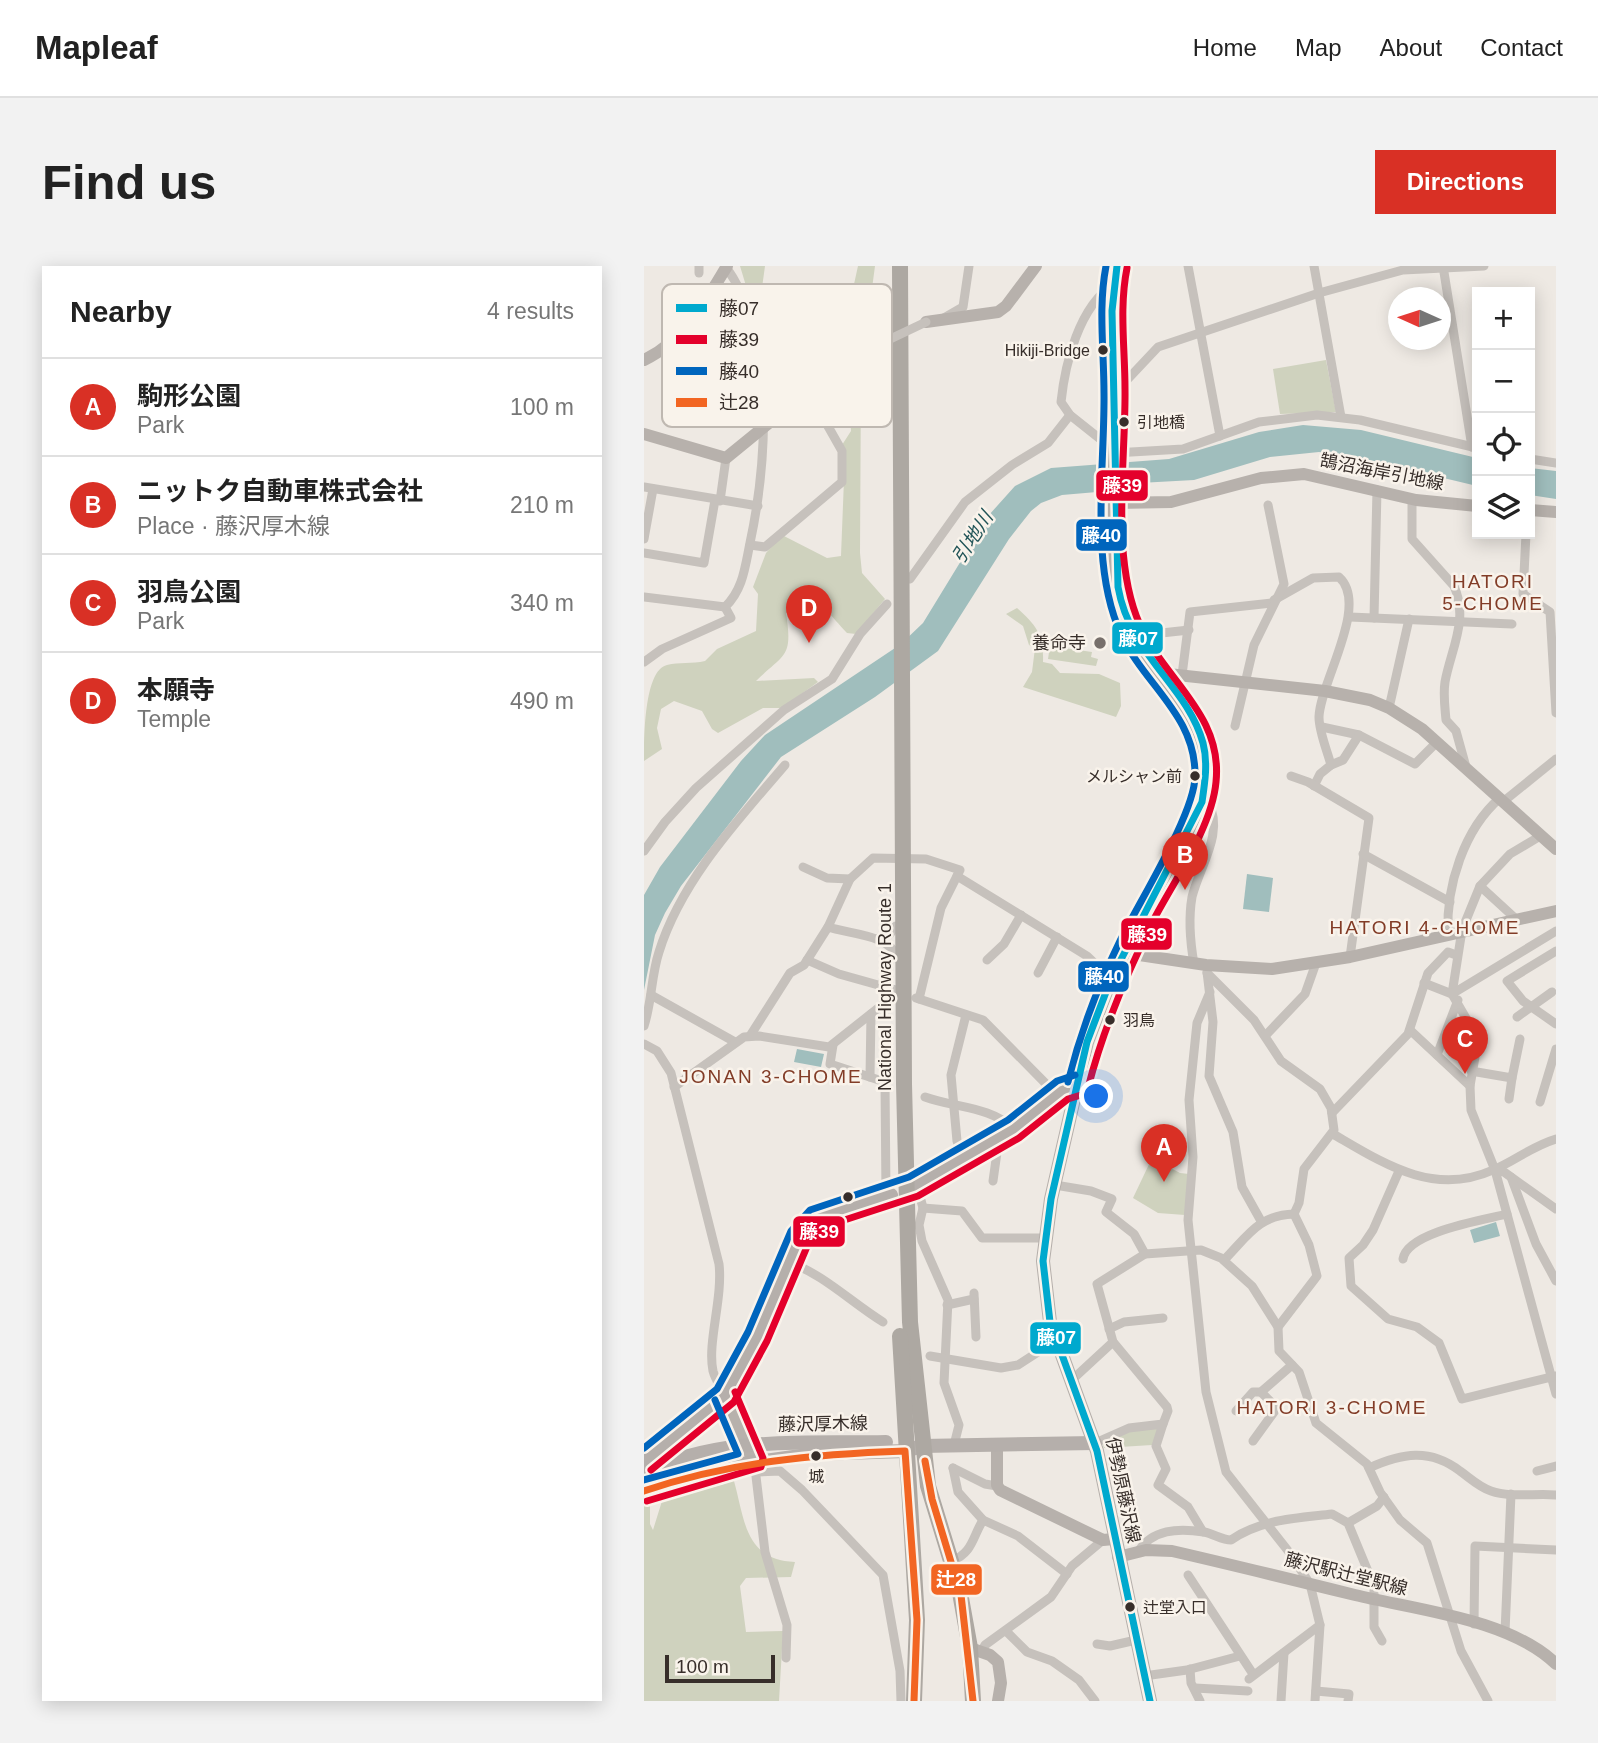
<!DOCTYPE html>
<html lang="en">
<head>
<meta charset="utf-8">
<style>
	body { margin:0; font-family:Arial,"Noto Sans JP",sans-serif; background:#f2f2f2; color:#222 }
	.controls { position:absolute; right:21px; top:21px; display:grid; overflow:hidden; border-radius:0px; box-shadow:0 4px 18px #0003 }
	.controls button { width:63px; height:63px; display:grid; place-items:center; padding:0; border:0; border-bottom:2px solid #e0e0e0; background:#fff; color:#222; font:35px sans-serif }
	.compass { position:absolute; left:744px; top:21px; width:63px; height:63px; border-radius:50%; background:#fff; box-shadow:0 4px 18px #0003; rotate:273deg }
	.scale { position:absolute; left:21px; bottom:18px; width:110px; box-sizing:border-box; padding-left:7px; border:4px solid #372e2a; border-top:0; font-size:19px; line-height:24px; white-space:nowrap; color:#372e2a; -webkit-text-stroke:5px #f9f3eb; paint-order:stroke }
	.you { position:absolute; left:453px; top:831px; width:24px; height:24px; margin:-18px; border:5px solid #fff; border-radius:50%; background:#1a73e8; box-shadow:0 0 0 10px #1a73e833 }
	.badge { display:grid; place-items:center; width:46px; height:46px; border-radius:50%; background:#d93025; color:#fff; font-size:23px; font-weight:700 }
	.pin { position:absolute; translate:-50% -58px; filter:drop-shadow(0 2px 4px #0008) }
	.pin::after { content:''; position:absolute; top:37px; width:24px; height:21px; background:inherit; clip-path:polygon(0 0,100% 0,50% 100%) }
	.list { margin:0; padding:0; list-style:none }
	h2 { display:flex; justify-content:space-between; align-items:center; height:91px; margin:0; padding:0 28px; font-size:30px }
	h2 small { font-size:23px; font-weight:400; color:#767676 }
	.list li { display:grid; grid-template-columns:46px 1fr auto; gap:21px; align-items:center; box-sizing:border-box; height:98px; padding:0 28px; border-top:2px solid #e0e0e0 }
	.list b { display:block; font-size:26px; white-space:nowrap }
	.list p { margin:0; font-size:23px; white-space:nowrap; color:#767676 }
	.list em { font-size:23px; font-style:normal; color:#767676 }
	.icon { flex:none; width:38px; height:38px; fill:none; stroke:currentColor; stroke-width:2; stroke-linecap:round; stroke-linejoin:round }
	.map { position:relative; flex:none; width:912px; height:1435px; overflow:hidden; border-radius:0px }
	header { display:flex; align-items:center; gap:42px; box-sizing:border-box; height:98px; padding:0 35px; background:#fff; border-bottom:2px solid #e0e0e0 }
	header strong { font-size:33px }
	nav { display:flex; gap:38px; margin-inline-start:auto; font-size:24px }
	.intro { display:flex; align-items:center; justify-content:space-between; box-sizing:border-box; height:168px; padding:0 42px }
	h1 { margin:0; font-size:49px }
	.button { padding:18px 32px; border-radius:0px; background:#d93025; color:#fff; font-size:24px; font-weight:700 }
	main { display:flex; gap:42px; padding:0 42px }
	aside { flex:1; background:#fff; border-radius:0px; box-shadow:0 4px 18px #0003 }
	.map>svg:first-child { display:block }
	.green { fill:#cfd2be }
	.water { fill:#a0bebd }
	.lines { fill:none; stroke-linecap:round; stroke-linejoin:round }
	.primary-tunnel { stroke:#c9c4be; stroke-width:14; stroke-dasharray:14 7; stroke-linecap:butt }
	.street { stroke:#c6c1bc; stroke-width:9 }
	.secondary { stroke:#b7b1ac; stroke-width:12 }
	.primary { stroke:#b5afab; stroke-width:14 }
	.highway { stroke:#ada8a2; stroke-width:16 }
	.street-bridge { stroke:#c6c1bc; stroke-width:9 }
	.bus-1-casing { stroke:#f9f3eb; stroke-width:12 }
	.bus-2-casing { stroke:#f9f3eb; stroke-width:12 }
	.bus-3-casing { stroke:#f9f3eb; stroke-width:12 }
	.bus-4-casing { stroke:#f9f3eb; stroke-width:12 }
	.bus-1 { stroke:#00a9ce; stroke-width:7 }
	.bus-2 { stroke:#e4002b; stroke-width:7 }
	.bus-3 { stroke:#0065bd; stroke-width:7 }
	.bus-4 { stroke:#f26522; stroke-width:7 }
	.bus-dot { fill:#372e2a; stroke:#f9f3eb; stroke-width:2.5 }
	.poi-dot { fill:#776f6b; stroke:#f9f3eb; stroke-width:2.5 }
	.labels { text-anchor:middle; stroke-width:5; stroke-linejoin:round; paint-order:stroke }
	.bus-label { font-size:16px; fill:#372e2a; stroke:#f9f3eb; text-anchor:start }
	.street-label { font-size:18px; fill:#372e2a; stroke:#f9f3eb }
	.poi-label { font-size:18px; fill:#372e2a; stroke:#f9f3eb; text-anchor:end }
	.water-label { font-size:19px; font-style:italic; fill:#215457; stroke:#f9f3eb }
	.neighbourhood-label { font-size:19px; letter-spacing:2px; fill:#823c27; stroke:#f9f3eb }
	.key { fill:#f9f3eb; stroke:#bfb8b1; stroke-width:2 }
	.key-label { font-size:19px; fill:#372e2a }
	.line-badge { stroke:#f9f3eb; stroke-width:2.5 }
	.badge-label { font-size:19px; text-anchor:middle; font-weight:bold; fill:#fff }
</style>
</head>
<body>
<header>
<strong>Mapleaf</strong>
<nav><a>Home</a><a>Map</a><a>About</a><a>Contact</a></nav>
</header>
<div class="intro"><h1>Find us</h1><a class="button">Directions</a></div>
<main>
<aside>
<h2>Nearby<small>4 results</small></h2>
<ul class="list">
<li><span class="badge">A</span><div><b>駒形公園</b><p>Park</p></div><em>100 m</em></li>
<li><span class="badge">B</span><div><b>ニットク自動車株式会社</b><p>Place · 藤沢厚木線</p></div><em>210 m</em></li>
<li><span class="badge">C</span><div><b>羽鳥公園</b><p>Park</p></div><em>340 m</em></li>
<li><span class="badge">D</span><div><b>本願寺</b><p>Temple</p></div><em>490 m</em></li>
</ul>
</aside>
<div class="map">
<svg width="912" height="1435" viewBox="0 0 912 1435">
	<rect width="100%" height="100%" fill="#eee9e3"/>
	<!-- green -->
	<g class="green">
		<path d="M96,0H121L117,29L127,55L194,66L201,59L214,0H231L217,105L216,287L218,307L241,333L212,368L203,367C178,341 179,330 142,347C149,392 141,387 112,415L170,412L174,416L138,442H119L74,467L68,463L58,445L30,435L17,443L13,462L18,483L0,495C0,473 0,404 23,399C35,396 48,398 61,395L73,383L112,365L114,328L109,321L122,287L138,269L183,292L197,290L201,188L198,179L207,165L203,107L191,95L130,142L123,140L131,126L154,112L153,84L126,86L120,98L119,76Z"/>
		<polygon points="682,94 692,146 636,148 629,103"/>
		<path d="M373,342C393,360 400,369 399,396L408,398L416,407L455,408L476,417L477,440L472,451L379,421L388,406L391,382L385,379L379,360L362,348Z"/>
		<polygon points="406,380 448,386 447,391 454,393 452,400 404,393"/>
		<polygon points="508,892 536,907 545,908 541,949 514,947 489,932"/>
		<polygon points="515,1161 508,1179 460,1182 458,1177 480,1166"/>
		<path d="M80,1214L90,1215C101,1255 101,1294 151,1296L147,1311L102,1312L96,1320L102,1366L139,1365L135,1435H0V1237L6,1235V1258L9,1264L18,1235L80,1218Z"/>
	</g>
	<!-- water -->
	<g class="water">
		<polygon points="659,159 717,164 833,192 833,220 712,191 675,186 626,191 550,214 459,219 453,226 418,229 397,237 387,245 365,273 294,385 231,431 137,491 37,620 21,647 11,669 0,724 0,629 16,601 97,495 121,469 257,378 279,357 345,249 371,220 407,202 525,193 615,166"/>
		<polygon points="886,202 912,205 912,233 886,229"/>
		<polygon points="603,608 629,612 625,646 599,643"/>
		<polygon points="153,783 180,788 177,801 150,796"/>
		<polygon points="852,956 856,970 830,977 826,964"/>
	</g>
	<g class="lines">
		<!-- primary-tunnel -->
		<polyline class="primary-tunnel" points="0,1225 90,1199"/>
		<!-- street -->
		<g class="street">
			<polyline points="55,0 55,7"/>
			<polyline points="544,0 576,170"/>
			<polyline points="670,0 697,151"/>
			<polyline points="799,0 828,181"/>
			<path d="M470,18C435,40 421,98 417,136L426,149L470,184"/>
			<polyline points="300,52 319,41 325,0"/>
			<polyline points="471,121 482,115 514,81 675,27 759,4 840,0"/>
			<polyline points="470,187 539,183 615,156 673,149 716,154 833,182"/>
			<polyline points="886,193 912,197"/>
			<polyline points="0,221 114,240"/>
			<path d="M768,233V273L810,320C825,354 807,383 801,416C799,429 801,442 802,454L812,465L822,501"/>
			<polyline points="76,235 82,192"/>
			<polyline points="882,268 879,328 906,346 912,447"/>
			<polyline points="0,273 9,223"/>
			<polyline points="106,279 121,281 198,216 198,185 164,125"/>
			<polyline points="0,287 60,297 71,234"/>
			<polyline points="266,313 321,236 368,199 404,177 426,149"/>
			<polyline points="0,331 81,341"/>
			<path d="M630,334L669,312L695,311C726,339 676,416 675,451C675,466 683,484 687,499L676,508L670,520"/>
			<polyline points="706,351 868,358"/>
			<polyline points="730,352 733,224"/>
			<polyline points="490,370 545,364"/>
			<path d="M0,396L18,383L87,352L81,341C99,324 101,301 106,277C123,197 132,70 82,1"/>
			<polyline points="538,409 546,346 628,337"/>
			<polyline points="745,442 765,353"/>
			<polyline points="591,460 610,379 640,318 624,239"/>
			<polyline points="678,461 715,469 771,498 793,476"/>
			<polyline points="687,499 699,494 715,469"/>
			<polyline points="647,510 664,516 725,552 706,691"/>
			<polyline points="860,535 912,493"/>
			<polyline points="898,569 866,588 836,620 818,664 808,728 830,766 831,791 826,820 827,844 851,904 912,1128"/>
			<polyline points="0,585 21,556 52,522 140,444 188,413 216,368 243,338"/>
			<polyline points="719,588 806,636"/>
			<polyline points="159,601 183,612 206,613"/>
			<polyline points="313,610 443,690 467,713"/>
			<polyline points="836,620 872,653"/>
			<path d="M184,661C205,668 246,669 252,690"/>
			<path d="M804,667C802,620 820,563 856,532"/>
			<polyline points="235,672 246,668 252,660"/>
			<polyline points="912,685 863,715 879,735 912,758"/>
			<polyline points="163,694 195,708 252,724"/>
			<polyline points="343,694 360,678 377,649"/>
			<path d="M550,698C546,675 544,654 548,631C555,601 581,567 564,536L558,535"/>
			<polyline points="563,706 569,756 565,810 589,866 598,921 617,955"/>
			<polyline points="394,707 413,671"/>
			<polyline points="563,707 610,754 637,795 676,823 687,842 690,864 660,903 655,937 650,948"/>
			<polyline points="780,717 808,728 912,665"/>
			<polyline points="566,726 553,757 545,834 549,891 544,954 562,1126 582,1206 645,1286 666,1318 676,1359 671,1435"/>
			<polyline points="7,729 91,776"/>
			<polyline points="272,732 339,754 413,829"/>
			<polyline points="873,751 908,726"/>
			<path d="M0,760C8,736 7,710 15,686C37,615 93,555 141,499"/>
			<polyline points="766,764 826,820"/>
			<polyline points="106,770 146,707 160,699 184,661 206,613 229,592 282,593 316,604 297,642 275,733"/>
			<polyline points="621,770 661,728 672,697"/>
			<path d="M0,778L13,785L27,807L75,998C79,1032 63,1077 69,1105C71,1113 77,1122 81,1130"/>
			<polyline points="189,779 186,798 241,816 242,930"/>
			<polyline points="793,789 814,734"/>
			<polyline points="827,805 868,812 876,773"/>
			<polyline points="226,811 227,748"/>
			<polyline points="30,821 100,771 115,770 185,781 252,728"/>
			<path d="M281,831C311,842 346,840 370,863"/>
			<polyline points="865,833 868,812"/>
			<polyline points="896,836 912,783"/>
			<polyline points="688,847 764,768 784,707 804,686 812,689"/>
			<path d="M689,868C739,897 789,931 849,904C871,895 888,880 912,873"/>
			<polyline points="319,894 313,875 307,809 322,749"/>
			<polyline points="851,904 860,906 912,943"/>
			<polyline points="755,905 729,964 719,979 705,992 707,1020 744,1053 773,1061 795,1077 818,1133 911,1110"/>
			<polyline points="867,911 892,978 912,1015"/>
			<polyline points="349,915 355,872"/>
			<polyline points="273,919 279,942 275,959 278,975 304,1034 300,1117 315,1159 310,1179"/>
			<polyline points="411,919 447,925 468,933 462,946 490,968 501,988"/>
			<polyline points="279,942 318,945 338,972 401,972"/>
			<path d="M759,993C763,966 839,954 863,948"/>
			<path d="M580,994C603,971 614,949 650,948"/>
			<path d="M144,996C178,1007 208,1037 239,1056"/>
			<polyline points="330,1027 332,1071"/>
			<polyline points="303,1039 330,1033"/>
			<polyline points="634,1061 673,1010 665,979 650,948"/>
			<polyline points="465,1063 480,1056 519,1052"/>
			<polyline points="286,1090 357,1102 374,1099 411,1075"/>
			<polyline points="425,1113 430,1112 469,1076"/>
			<polyline points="592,1145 609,1126 617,1126 648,1099"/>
			<polyline points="519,1158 524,1145 523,1141 469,1076 453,1018 501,988 557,984 577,992 608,1020 634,1061 635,1085 655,1106 672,1157 723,1198 736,1226 756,1254 783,1277 817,1385 844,1435"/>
			<polyline points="609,1175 630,1146 630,1139 617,1126"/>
			<polyline points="451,1177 485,1162 519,1158 512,1180 522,1203 514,1219 544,1241 559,1266"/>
			<polyline points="111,1202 121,1286 143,1359 142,1392"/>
			<polyline points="309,1202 314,1226 339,1254 374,1270 423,1308"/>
			<polyline points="309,1202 341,1218 353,1220"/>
			<path d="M725,1202C758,1187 786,1182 816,1205C826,1212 835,1221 847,1225C867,1232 892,1227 912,1229"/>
			<polyline points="893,1205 912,1200"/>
			<polyline points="112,1206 136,1205 158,1224 239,1309 256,1405 257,1435"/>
			<polyline points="704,1257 733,1240 740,1231"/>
			<path d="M494,1286C508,1263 534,1262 560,1266C570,1268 578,1274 587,1274C617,1253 653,1252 688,1248L704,1257L730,1320V1361L738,1375"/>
			<path d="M308,1295C329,1286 328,1272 339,1254"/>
			<polyline points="544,1309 609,1408"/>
			<polyline points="830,1358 831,1280 912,1284"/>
			<polyline points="362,1365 383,1386 408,1395 435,1414 451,1435"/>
			<polyline points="861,1366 867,1228"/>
			<polyline points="453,1378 466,1380 492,1374"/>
			<polyline points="337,1386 341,1379 407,1331 428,1300 459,1274"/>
			<polyline points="546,1403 547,1417 556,1435"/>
			<polyline points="500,1410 543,1404 596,1390"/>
			<polyline points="605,1413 676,1359"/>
			<polyline points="551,1422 604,1425"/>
			<polyline points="672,1425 705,1428 704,1435"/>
			<polyline points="637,1435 640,1387"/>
		</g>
		<!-- secondary -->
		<g class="secondary">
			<polyline points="282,56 354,46 362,40 392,0"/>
			<path d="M0,94C40,75 61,36 83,0"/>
			<polyline points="0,168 82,192 164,125 221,85"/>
			<polyline points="471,237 527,236 617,212 660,208 772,234 833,240"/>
			<polyline points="886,244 912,246"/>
			<polyline points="515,407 681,425 726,434 745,442 778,463 912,583"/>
			<polyline points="482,687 562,699 628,703 706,691 912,645"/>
			<polyline points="81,1130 109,1195"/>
			<polyline points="353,1179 353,1219 356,1224 459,1274 470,1273"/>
			<path d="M474,1291L502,1284L528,1285C589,1299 650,1314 711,1329C773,1344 866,1353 912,1398"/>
			<polyline points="326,1382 346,1389 354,1396 357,1417 354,1435"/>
		</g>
		<!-- primary -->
		<g class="primary">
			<path d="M473,0C463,39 471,82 471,122C471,164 471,206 471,249C471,280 470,314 479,344C504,420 581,442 558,536L467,713L454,747L443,776L407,933L399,995L406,1056L453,1185L506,1435"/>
			<polyline points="269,921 365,867 419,824 434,819"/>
			<path d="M0,1196L81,1130L113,1071L156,970C180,942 213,938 247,929"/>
			<polyline points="90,1199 171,1188 261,1185 278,1180 451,1177"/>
			<path d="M0,1207C76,1169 160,1178 242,1176"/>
		</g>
		<!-- highway -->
		<g class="highway">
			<polyline points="256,0 260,818 266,1056 284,1220 315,1321 326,1382 329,1435"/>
			<polyline points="256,1070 273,1354 270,1435"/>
		</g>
		<!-- street-bridge -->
		<polyline class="street-bridge" points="221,85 282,56"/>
		<defs>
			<path id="bus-1" d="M473,0L468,45L474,321C486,390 543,419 559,477C564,496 561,516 558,536L467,713L443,776L407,933L399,995L406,1056L453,1185L506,1435"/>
			<g id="bus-2">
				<path d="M444,822C459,763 482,709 509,655C530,615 568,561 572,516C579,448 521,415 496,359C466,292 482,195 481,123C481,82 475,42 483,2"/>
				<polyline points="7,1204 90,1136 123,1075 165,976 179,961 274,930 375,872 424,833 437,829"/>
				<polyline points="3,1235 117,1201 119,1192 91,1126"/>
			</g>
			<g id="bus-3">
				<path d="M424,816C436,768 453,722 475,677C493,639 551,548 551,510C552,449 500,419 477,368C445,299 461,201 460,127C460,84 454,42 462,0"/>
				<polyline points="0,1182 73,1123 104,1066 147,965 166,944 265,911 364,854 413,815 431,809"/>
				<polyline points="0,1214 94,1188 71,1134"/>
			</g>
			<g id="bus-4">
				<polyline points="281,1195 288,1233 317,1329 329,1435"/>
				<path d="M0,1225C85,1196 171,1188 261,1185L273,1354L270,1435"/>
			</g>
		</defs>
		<!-- bus-1 casing -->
		<use href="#bus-1" class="bus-1-casing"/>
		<!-- bus-2 casing -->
		<use href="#bus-2" class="bus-2-casing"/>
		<!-- bus-3 casing -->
		<use href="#bus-3" class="bus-3-casing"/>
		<!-- bus-4 casing -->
		<use href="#bus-4" class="bus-4-casing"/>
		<!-- bus-1 -->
		<use href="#bus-1" class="bus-1"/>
		<!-- bus-2 -->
		<use href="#bus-2" class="bus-2"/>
		<!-- bus-3 -->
		<use href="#bus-3" class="bus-3"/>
		<!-- bus-4 -->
		<use href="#bus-4" class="bus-4"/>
	</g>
	<!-- markers -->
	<g class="bus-dot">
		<circle cx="459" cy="84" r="6"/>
		<circle cx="480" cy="156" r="6"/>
		<circle cx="551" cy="510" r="6"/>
		<circle cx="466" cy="754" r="6"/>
		<circle cx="204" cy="931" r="6"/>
		<circle cx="172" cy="1190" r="6"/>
		<circle cx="486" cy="1341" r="6"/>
	</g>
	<circle class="poi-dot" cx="456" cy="377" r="7"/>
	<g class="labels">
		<!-- bus labels -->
		<g class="bus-label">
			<text x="446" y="90" text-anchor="end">Hikiji-Bridge</text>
			<text x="493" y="162">引地橋</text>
			<text x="538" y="516" text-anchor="end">メルシャン前</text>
			<text x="479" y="760">羽鳥</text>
			<text x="172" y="1216" text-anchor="middle">城</text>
			<text x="499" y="1347">辻堂入口</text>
		</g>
		<!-- street labels -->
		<g class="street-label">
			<text transform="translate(738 206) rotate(11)" y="6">鵠沼海岸引地線</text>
			<text transform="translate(241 721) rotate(-90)" y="6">National Highway Route 1</text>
			<text transform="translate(179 1158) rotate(-1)" y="6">藤沢厚木線</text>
			<text transform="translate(479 1224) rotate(78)" y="6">伊勢原藤沢線</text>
			<text transform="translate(702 1308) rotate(14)" y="6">藤沢駅辻堂駅線</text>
		</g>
		<!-- poi labels -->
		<g class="poi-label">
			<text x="442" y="383">養命寺</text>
		</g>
		<!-- water labels -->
		<g class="water-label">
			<text transform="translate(328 271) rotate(-57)" y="7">引地川</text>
		</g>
		<!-- neighbourhood labels -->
		<g class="neighbourhood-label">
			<text x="849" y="322">HATORI<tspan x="849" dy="22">5-CHOME</tspan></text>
			<text x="781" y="668">HATORI 4-CHOME</text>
			<text x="127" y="817">JONAN 3-CHOME</text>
			<text x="688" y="1148">HATORI 3-CHOME</text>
		</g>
	</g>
	<!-- legend -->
	<rect x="18" y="18" width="230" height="143" rx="10" class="key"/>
	<rect x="32" y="38" width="31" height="8" fill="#00a9ce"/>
	<rect x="32" y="69" width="31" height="9" fill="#e4002b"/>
	<rect x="32" y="101" width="31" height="8" fill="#0065bd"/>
	<rect x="32" y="132" width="31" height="9" fill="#f26522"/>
	<g class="key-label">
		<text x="75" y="49">藤07</text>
		<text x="75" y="80">藤39</text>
		<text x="75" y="112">藤40</text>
		<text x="75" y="143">辻28</text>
	</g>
	<g class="line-badge">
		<rect x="451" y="203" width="54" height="33" rx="7" fill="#e4002b"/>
		<rect x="431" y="252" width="53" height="34" rx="7" fill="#0065bd"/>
		<rect x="467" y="355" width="53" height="34" rx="7" fill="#00a9ce"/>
		<rect x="476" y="651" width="53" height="34" rx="7" fill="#e4002b"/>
		<rect x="433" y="694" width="53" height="33" rx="7" fill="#0065bd"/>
		<rect x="148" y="949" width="54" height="33" rx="7" fill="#e4002b"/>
		<rect x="385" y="1055" width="53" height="34" rx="7" fill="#00a9ce"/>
		<rect x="286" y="1297" width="53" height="33" rx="7" fill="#f26522"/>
	</g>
	<g class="badge-label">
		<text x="478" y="226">藤39</text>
		<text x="457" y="276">藤40</text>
		<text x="494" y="379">藤07</text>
		<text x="503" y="675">藤39</text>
		<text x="460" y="717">藤40</text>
		<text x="175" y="972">藤39</text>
		<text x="412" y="1078">藤07</text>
		<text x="312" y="1320">辻28</text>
	</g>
</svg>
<div class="controls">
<button>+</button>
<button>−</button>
<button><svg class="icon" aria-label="locate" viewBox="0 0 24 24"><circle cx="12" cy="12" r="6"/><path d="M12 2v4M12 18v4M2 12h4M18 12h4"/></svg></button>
<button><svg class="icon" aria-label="layers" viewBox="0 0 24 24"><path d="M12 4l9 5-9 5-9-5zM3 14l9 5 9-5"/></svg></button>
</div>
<svg class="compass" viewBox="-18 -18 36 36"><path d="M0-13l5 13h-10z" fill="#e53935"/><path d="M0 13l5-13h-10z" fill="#767676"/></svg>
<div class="scale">100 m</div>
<div class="you"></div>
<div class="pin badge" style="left:520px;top:916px">A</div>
<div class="pin badge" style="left:541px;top:624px">B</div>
<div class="pin badge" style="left:821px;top:808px">C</div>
<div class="pin badge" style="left:165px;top:377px">D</div>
</div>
</main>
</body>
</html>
